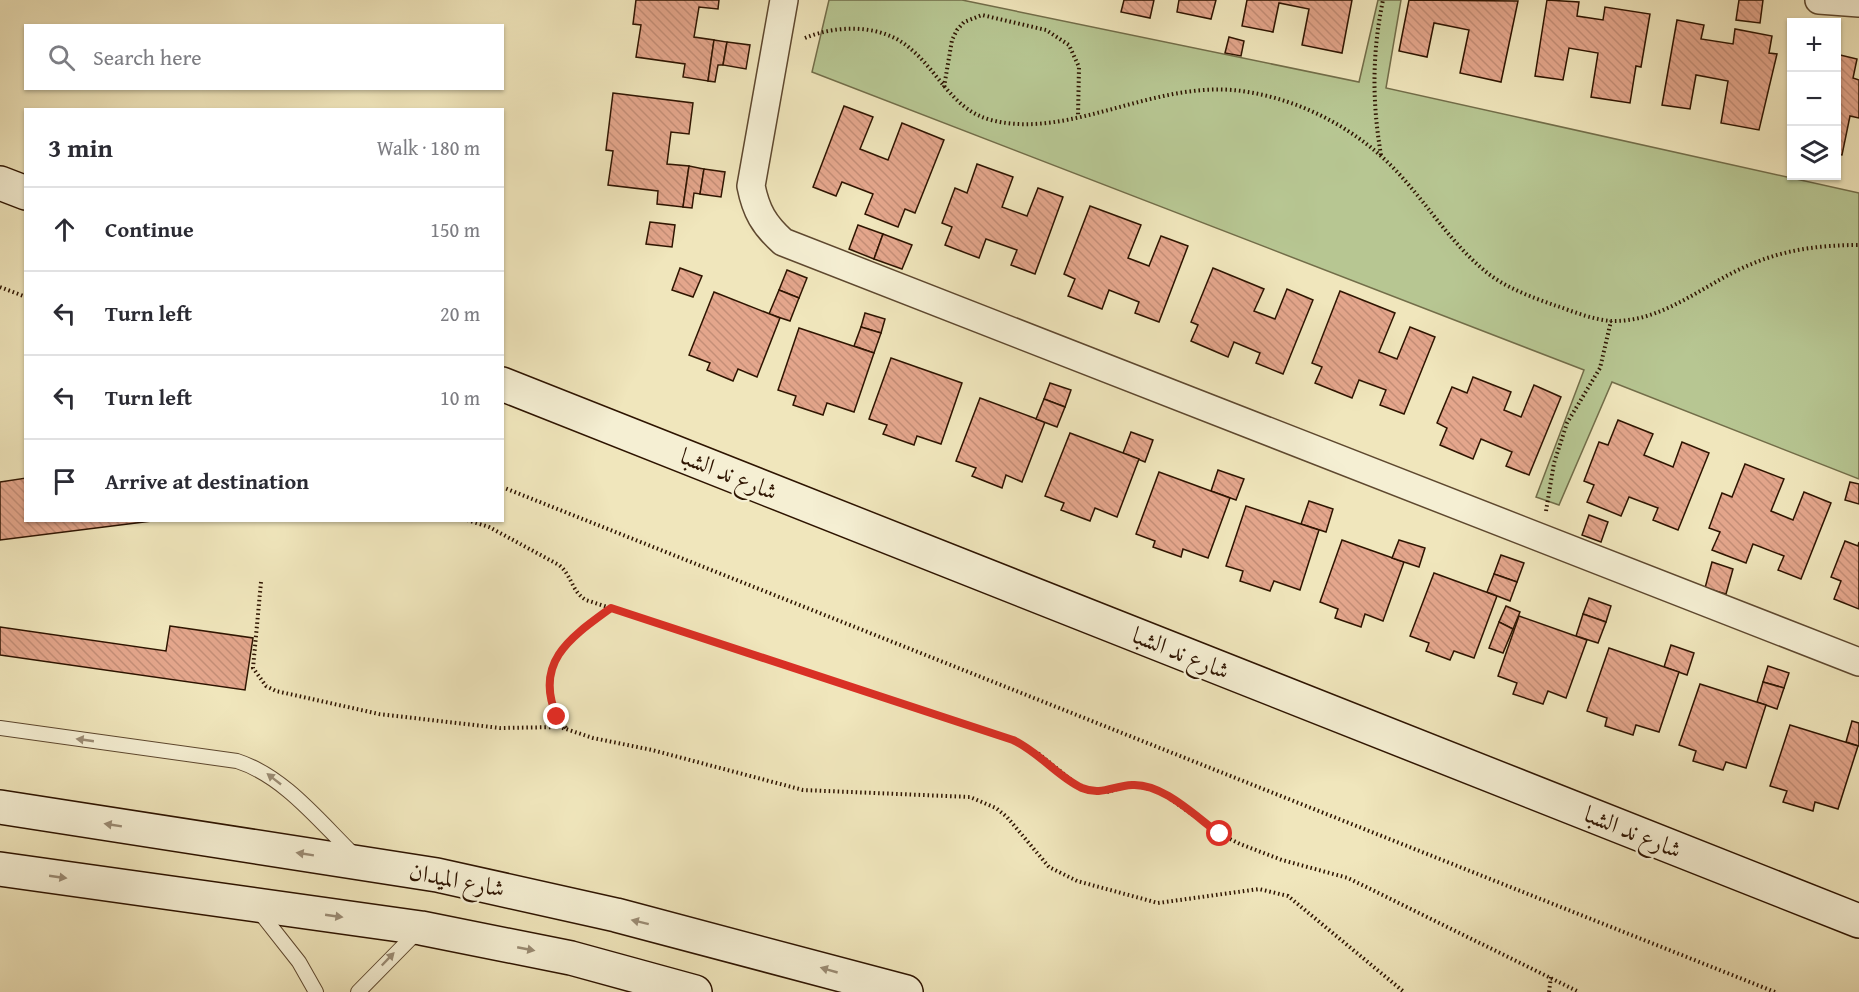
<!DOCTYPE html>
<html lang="en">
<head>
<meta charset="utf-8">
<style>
	body { margin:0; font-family:"Gentium Book Plus",Amiri,serif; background:#f7f7f7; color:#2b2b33 }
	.controls { position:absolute; right:18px; top:18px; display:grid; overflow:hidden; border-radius:0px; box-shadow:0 2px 4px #0004 }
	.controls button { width:54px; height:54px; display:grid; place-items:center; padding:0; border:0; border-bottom:2px solid #e1e1e2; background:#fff; color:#2b2b33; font:30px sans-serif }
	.stop { position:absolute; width:18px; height:18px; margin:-14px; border:4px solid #d93025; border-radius:50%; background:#fff }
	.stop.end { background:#d93025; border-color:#fff; box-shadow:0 2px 6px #0008 }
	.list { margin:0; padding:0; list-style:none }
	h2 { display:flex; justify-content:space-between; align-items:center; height:78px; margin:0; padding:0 24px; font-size:26px }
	h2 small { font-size:20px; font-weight:400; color:#7c7c81 }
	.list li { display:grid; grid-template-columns:39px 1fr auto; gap:18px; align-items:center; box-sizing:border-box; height:84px; padding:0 24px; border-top:2px solid #e1e1e2 }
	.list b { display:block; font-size:22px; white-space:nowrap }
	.list em { font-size:20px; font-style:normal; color:#7c7c81 }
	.icon { flex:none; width:33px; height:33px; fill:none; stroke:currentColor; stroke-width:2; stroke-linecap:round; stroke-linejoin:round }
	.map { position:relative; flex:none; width:1859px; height:992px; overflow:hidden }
	.search { position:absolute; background:#fff; box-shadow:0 2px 4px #0004; left:24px; top:24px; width:480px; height:66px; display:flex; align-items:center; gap:15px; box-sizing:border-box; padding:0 21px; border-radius:0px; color:#7c7c81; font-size:22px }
	.panel { position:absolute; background:#fff; box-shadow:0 2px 4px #0004; left:24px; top:108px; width:480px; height:414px; border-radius:0px }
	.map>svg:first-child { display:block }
	.green { fill:#b7c692; stroke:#726d49; stroke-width:1.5 }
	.building { fill:url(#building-back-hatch); stroke:#2e1400; stroke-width:1.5 }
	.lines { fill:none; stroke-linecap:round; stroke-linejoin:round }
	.lane-casing { stroke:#5e482f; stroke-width:16 }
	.street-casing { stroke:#5e482f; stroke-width:30 }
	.secondary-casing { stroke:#2e1400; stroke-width:36 }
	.path { stroke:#2e1400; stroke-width:4; stroke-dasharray:1.5 3; stroke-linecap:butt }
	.lane { stroke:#f5efd3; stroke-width:14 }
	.street { stroke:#f5efd3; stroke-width:27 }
	.secondary { stroke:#f5efd3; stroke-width:33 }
	.oneway { fill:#9b8c74 }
	.route { stroke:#d93025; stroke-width:8 }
	.labels { text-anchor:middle; stroke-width:4.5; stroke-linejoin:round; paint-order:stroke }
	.street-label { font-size:24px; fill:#2e1400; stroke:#f5efd3 }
</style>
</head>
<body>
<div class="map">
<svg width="1859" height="992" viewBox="0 0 1859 992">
	<defs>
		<pattern id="building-back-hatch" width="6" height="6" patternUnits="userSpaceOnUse" patternTransform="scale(1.5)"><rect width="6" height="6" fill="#e4a68c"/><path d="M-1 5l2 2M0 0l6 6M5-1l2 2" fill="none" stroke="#c48e77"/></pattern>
	</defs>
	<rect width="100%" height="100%" fill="#f0e6bc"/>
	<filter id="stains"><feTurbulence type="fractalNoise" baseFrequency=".00333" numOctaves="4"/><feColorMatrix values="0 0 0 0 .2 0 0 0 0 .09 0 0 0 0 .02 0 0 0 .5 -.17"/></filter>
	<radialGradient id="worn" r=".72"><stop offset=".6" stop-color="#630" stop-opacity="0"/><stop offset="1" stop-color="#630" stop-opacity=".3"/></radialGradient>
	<!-- green -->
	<polygon class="green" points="829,0 962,0 1359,82 1378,0 1401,0 1386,88 1859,193 1859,479 1612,382 1559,505 1536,497 1584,370 812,72"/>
	<!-- building -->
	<g class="building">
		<polygon points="636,0 719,0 718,9 699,7 694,37 714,40 708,81 683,77 685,64 636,57 641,25 633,24"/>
		<polygon points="1124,0 1154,0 1150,18 1121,12"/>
		<polygon points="1179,0 1216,0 1211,19 1177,12"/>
		<polygon points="1247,0 1352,0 1342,53 1302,45 1309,9 1279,3 1273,32 1242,26"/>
		<polygon points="1409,0 1518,1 1501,82 1460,73 1469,30 1434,23 1427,57 1399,51"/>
		<polygon points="1547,0 1579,2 1577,16 1603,20 1605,7 1650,14 1641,67 1636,66 1630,103 1591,97 1598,53 1569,48 1563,80 1535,76"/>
		<polygon points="1739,0 1763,0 1760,23 1736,20"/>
		<polygon points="1677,20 1704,25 1701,39 1733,44 1735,29 1772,36 1769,53 1777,54 1759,130 1721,123 1728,81 1696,75 1690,109 1662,105"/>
		<polygon points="1229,37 1244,41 1241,56 1225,53"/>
		<polygon points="714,40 727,42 723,65 718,65 715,82 708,81"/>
		<polygon points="727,42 750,45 746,69 723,65"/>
		<polygon points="1836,54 1857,59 1853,78 1859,80 1859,118 1850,116 1842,155 1836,154"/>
		<polygon points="613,93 693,103 689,134 671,132 667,164 689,166 683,207 657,204 658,191 608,185 613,151 606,150"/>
		<polygon points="844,106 873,117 860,149 888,160 902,123 944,140 915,213 905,209 898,227 865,214 873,194 842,182 836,196 813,187"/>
		<polygon points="977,164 1013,177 1002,207 1027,216 1038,188 1063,197 1035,274 1011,265 1017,250 986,239 979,258 945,245 952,227 942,223 955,188 967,193"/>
		<polygon points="689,166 704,169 700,194 694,193 692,208 683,207"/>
		<polygon points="704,169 725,172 721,197 700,194"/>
		<polygon points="1090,206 1141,225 1128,258 1149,266 1161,236 1188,246 1159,322 1135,313 1139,302 1109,290 1102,309 1068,296 1075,279 1064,274"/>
		<polygon points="650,222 675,225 672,247 646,244"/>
		<polygon points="858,225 883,234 874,259 849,249"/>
		<polygon points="883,234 912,245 902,269 874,259"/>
		<polygon points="680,268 702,276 693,297 672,290"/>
		<polygon points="1213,268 1264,289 1254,311 1275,319 1287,289 1313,300 1283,374 1256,363 1260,353 1234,342 1228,357 1191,341 1198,325 1191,322"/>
		<polygon points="787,270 807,278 799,298 779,290"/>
		<polygon points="779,290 799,298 790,321 769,314"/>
		<polygon points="1340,291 1395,313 1379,352 1397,359 1410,327 1435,337 1404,414 1380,405 1386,390 1359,380 1352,398 1315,383 1322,367 1312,363"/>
		<polygon points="714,292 780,318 757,377 738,369 733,381 707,370 710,363 689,355"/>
		<polygon points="865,313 885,319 881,333 861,327"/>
		<polygon points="861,327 881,333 874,353 854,346"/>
		<polygon points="799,328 874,353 854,412 827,403 823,415 793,405 796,396 778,390"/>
		<polygon points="891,358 962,383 941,444 917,436 914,445 883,434 887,425 869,419"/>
		<polygon points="1473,377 1511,392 1504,410 1521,417 1534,385 1561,397 1529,475 1506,466 1512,452 1481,439 1473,459 1440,445 1447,428 1437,423 1452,387 1467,393"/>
		<polygon points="1050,383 1071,390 1065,407 1044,399"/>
		<polygon points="980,398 1045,422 1022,482 1006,475 1002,488 972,476 976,468 956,461"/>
		<polygon points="1044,399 1065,407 1057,427 1036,419"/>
		<polygon points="1618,420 1653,434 1644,455 1673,467 1682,442 1709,453 1678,530 1653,520 1658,508 1629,497 1621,516 1587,502 1594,485 1584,481 1599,442 1608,445"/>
		<polygon points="1131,432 1153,440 1145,462 1123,453"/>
		<polygon points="1070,433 1139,459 1117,517 1095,508 1090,521 1061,510 1064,503 1045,496"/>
		<polygon points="1745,464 1784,479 1771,511 1793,520 1804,492 1831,503 1801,579 1778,570 1784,556 1753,544 1746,563 1712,550 1720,532 1709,528 1722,493 1732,497"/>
		<polygon points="1218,470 1244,479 1236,500 1211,491"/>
		<polygon points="1159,472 1230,498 1208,558 1183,549 1181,557 1153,547 1155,541 1136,534"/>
		<polygon points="26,478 26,520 160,520 0,540 0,482"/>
		<polygon points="1850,482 1859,484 1859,504 1845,500"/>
		<polygon points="1309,501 1333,509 1326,532 1301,524"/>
		<polygon points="1246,506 1319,530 1300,590 1274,581 1270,591 1240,581 1243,571 1226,566"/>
		<polygon points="1589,515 1608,522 1601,542 1582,535"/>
		<polygon points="1342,540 1404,562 1383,621 1365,614 1361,627 1335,618 1338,609 1320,602"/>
		<polygon points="1399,540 1425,548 1419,567 1392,558"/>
		<polygon points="1845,541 1858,546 1859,542 1859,609 1834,599 1841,581 1831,577"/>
		<polygon points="1501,555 1524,563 1517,582 1494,574"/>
		<polygon points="1712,562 1733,569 1726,594 1705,588"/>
		<polygon points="1434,573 1497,596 1474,658 1454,651 1450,660 1426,651 1429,643 1410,636"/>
		<polygon points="1494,574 1517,582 1510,601 1487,592"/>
		<polygon points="1589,598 1611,606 1606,622 1583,614"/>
		<polygon points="1506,606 1520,612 1513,629 1499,622"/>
		<polygon points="1583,614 1606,622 1598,643 1576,636"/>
		<polygon points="1519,616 1587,640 1566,698 1548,691 1543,704 1513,694 1517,683 1498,676"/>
		<polygon points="1499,622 1513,629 1503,653 1489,648"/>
		<polygon points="170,626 253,638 245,690 0,655 0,627 166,651"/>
		<polygon points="1671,645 1694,653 1687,675 1664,667"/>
		<polygon points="1609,648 1679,672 1659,732 1636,725 1633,735 1605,726 1607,718 1587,711"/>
		<polygon points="1768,666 1789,673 1784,688 1763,682"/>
		<polygon points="1763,682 1784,688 1777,709 1757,702"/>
		<polygon points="1700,684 1766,705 1746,768 1726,762 1723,770 1693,761 1696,751 1679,745"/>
		<polygon points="1852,721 1859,723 1859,746 1846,742"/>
		<polygon points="1790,725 1858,746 1838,809 1815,802 1813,811 1783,802 1787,791 1770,786"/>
	</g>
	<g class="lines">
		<defs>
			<g id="lane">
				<path d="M0,728L237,761C284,776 319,821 354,855"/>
				<polyline points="258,910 299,962 316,992"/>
				<polyline points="358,992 417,932"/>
			</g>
			<g id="street">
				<path d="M784,0L751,186C756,211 764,225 783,242L1859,662"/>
				<polyline points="1819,0 1859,3"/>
			</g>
			<g id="secondary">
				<polyline points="0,183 26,193"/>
				<polyline points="502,384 1859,921"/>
				<polyline points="0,807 437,875 616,915 906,992"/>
				<polyline points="0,869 421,928 571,958 695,992"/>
			</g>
		</defs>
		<!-- lane casing -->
		<use href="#lane" class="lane-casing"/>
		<!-- street casing -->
		<use href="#street" class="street-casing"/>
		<!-- secondary casing -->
		<use href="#secondary" class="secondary-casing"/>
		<!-- path -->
		<g class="path">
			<path d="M805,38C839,24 884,24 912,50C939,73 953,110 991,120C1072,141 1159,76 1248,92C1297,100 1344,123 1381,156C1420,191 1445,238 1485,271C1504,287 1531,297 1554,305C1572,311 1593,320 1612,321C1666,322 1707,281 1754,263C1788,249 1822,245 1859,245"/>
			<polyline points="944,87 952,40 957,30 964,22 982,15 1046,30 1069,45 1079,67 1078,116"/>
			<path d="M1381,155C1372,102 1372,53 1383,0"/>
			<polyline points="0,287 26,297"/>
			<polyline points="502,487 1775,992"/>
			<polyline points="1546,511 1554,463 1567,423 1600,368 1611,321"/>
			<path d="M467,520L489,527L559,565C572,575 571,591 586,600L1013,740L1039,754L1080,787L1107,792L1132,785L1159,791L1220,834L1240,844L1282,860L1348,878L1579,992"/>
			<polyline points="261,582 253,668 266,686 276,691 379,714 500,728 560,727 593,738 652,750 803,790 970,797 996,808 1007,817 1049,867 1077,881 1158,903 1259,889 1288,896 1404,992"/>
			<path d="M566,728C523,674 567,640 610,609"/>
			<polyline points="1549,992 1551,977"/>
		</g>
		<!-- lane -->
		<use href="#lane" class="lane"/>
		<!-- street -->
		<use href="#street" class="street"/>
		<!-- secondary -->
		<use href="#secondary" class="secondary"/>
	</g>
	<!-- one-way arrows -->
	<defs><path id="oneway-solid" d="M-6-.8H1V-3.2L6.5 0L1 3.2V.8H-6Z" transform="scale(1.5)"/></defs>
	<g class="oneway">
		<use href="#oneway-solid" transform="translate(85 740) rotate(-172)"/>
		<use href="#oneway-solid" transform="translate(274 779) rotate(-142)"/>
		<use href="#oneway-solid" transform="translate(113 825) rotate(-171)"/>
		<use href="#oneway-solid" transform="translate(305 854) rotate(-171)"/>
		<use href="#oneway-solid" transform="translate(58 877) rotate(8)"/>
		<use href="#oneway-solid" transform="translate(334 916) rotate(8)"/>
		<use href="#oneway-solid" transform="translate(640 922) rotate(-166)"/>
		<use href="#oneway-solid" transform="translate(526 949) rotate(11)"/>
		<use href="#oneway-solid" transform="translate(388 959) rotate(-46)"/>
		<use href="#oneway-solid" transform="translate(829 970) rotate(-164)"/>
	</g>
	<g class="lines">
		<!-- route -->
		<path class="route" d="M557,717C533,662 571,637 611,608L1013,740C1039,752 1058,777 1082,788C1101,796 1113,786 1132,785C1163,783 1196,817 1220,834"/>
	</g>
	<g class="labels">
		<!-- street labels -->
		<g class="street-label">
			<text transform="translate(729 474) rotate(22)" y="8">شارع ند الشبا</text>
			<text transform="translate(1181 653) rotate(22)" y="8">شارع ند الشبا</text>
			<text transform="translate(1633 832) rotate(22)" y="8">شارع ند الشبا</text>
			<text transform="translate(457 880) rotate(11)" y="8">شارع الميدان</text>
		</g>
	</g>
	<rect width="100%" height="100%" filter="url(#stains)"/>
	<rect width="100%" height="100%" fill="url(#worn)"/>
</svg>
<div class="controls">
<button>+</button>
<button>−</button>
<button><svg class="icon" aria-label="layers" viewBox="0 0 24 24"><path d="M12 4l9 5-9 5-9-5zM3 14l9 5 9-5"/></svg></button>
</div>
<div class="stop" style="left:1220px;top:834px"></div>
<div class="stop end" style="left:557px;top:717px"></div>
<div class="search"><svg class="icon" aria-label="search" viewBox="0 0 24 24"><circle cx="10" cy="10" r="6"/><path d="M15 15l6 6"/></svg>Search here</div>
<section class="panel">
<h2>3 min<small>Walk · 180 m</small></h2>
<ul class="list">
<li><svg class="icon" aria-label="ahead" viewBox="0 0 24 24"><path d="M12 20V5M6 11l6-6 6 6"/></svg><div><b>Continue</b></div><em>150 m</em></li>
<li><svg class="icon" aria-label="left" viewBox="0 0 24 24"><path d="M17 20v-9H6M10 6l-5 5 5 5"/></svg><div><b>Turn left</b></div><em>20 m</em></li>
<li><svg class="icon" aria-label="left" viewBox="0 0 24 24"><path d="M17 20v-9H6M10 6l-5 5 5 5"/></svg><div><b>Turn left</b></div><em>10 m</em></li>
<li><svg class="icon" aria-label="arrive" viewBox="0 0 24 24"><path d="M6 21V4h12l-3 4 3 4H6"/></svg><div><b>Arrive at destination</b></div></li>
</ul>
</section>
</div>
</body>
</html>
